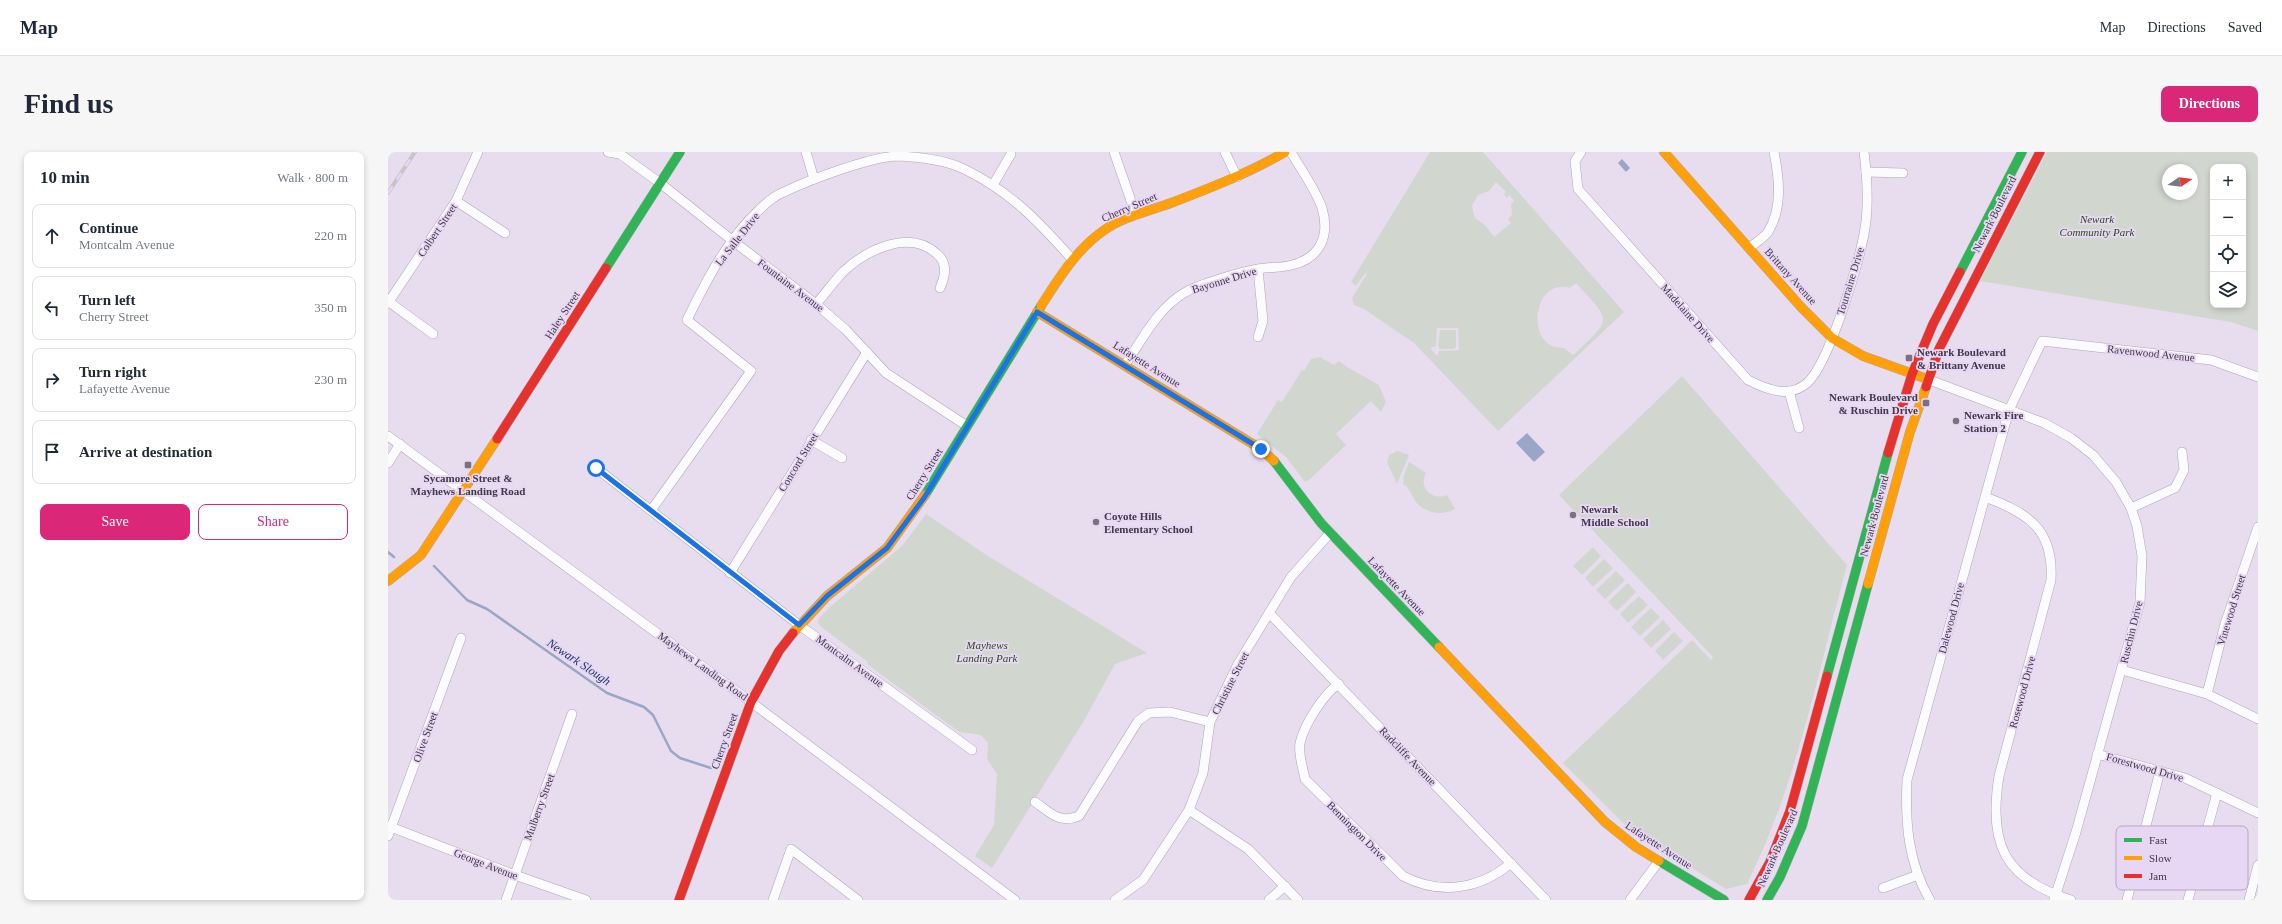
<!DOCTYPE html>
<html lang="en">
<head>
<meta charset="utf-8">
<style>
	body { margin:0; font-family:"Times New Roman",serif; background:#f6f6f7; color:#1f2937 }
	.controls { position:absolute; right:12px; top:12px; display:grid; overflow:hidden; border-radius:8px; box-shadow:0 2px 6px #0003 }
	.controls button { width:36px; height:36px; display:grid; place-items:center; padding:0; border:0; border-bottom:1px solid #e0e1e3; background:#fff; color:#1f2937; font:20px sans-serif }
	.compass { position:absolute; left:1774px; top:12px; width:36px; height:36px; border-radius:50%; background:#fff; box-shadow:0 2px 6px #0003; rotate:77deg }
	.stop { position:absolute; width:12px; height:12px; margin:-9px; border:3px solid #1a73e8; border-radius:50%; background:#fff }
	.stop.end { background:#1a73e8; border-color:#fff; box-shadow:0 1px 4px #0008 }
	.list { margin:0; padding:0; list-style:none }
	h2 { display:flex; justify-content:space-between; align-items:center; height:52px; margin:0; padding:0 16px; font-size:17px }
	h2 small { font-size:13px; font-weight:400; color:#747a83 }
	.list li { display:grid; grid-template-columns:26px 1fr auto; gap:12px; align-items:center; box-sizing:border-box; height:64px; margin:0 8px 8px; padding:0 8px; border:1px solid #e0e1e3; border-radius:8px }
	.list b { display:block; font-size:15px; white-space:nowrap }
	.list p { margin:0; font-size:13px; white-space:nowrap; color:#747a83 }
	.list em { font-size:13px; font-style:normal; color:#747a83 }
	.actions { display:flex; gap:8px; padding:12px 16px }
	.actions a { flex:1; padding:9px 0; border:1px solid #db2777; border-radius:8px; text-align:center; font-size:14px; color:#db2777 }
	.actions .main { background:#db2777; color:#fff }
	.icon { flex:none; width:22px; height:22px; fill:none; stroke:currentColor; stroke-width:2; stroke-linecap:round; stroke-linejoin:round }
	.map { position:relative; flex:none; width:1870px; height:748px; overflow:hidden; border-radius:8px }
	header { display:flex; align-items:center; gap:24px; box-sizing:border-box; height:56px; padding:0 20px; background:#fff; border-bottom:1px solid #e0e1e3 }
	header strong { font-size:19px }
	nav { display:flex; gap:22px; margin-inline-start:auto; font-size:14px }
	.intro { display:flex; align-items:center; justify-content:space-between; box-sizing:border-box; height:96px; padding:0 24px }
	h1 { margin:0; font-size:28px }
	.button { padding:10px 18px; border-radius:8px; background:#db2777; color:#fff; font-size:14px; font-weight:700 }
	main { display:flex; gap:24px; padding:0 24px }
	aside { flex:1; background:#fff; border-radius:8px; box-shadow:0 2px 6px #0003 }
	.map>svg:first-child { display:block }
	.green { fill:#d1d7cf; fill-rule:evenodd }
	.water { fill:#99a6c5 }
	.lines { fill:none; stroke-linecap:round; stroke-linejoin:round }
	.stream { stroke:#99a6c5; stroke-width:2.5 }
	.street-casing { stroke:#ada6b3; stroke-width:10 }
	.fast-casing { stroke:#ada6b3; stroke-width:10 }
	.slow-casing { stroke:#ada6b3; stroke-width:10 }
	.jam-casing { stroke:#ada6b3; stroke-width:10 }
	.street { stroke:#fbfafc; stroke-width:9 }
	.fast { stroke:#30b455; stroke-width:9 }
	.slow { stroke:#ff9f0a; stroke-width:9 }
	.jam { stroke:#e5322d; stroke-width:9 }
	.rail-casing { stroke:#c7c4c9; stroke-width:4 }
	.rail { stroke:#e8d6f5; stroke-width:2.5; stroke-dasharray:8; stroke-linecap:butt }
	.route { stroke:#1a73e8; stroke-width:5 }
	.poi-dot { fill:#7a7281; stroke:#e8d6f5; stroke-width:1.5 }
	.labels { text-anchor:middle; stroke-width:3.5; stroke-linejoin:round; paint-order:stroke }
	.street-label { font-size:11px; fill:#403946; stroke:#e8d6f5 }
	.park-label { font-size:11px; font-style:italic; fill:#2a4c14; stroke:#e8d6f5 }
	.poi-label { font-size:11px; font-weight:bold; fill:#403946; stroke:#e8d6f5; text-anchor:start }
	.water-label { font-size:12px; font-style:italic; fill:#183364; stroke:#e8d6f5 }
	.key { fill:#e8d6f5; stroke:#b6a7c0; stroke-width:1 }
	.key-label { font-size:11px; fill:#403946 }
</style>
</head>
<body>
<header>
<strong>Map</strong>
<nav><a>Map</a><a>Directions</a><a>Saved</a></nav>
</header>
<div class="intro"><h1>Find us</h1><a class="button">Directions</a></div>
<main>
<aside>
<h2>10 min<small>Walk · 800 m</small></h2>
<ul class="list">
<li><svg class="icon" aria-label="ahead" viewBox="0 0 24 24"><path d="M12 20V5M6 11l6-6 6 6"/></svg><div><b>Continue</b><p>Montcalm Avenue</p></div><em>220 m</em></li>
<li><svg class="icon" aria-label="left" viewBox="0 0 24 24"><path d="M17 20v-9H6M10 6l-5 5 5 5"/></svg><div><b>Turn left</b><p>Cherry Street</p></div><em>350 m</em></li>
<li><svg class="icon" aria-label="right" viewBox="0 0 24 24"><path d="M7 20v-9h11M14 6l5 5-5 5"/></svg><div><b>Turn right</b><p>Lafayette Avenue</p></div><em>230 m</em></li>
<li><svg class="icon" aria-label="arrive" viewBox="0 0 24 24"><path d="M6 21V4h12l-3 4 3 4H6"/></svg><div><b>Arrive at destination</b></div></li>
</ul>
<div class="actions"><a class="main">Save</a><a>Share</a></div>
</aside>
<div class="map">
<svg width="1870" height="748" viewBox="0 0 1870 748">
	<rect width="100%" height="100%" fill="#e7ddee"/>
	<!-- green -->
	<g class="green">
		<path d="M1042,0H1095L1236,160L1110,279L1026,191L976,157L966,153L964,146L980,120L976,123L968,134L963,130ZM1108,30L1118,40L1116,42L1119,46L1121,43L1126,49L1123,52L1124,63L1120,67L1123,71L1106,85L1098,74L1087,66L1084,54L1090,43L1101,39ZM1188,131C1224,170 1225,166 1185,203L1176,196C1136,198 1144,125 1182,136ZM1049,176H1070L1071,198L1051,199L1049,204L1042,196L1048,194Z"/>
		<path d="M1659,0H1870V179L1843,170L1592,129ZM1825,15H1855V153H1825ZM1780,18H1804V42H1780Z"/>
		<polygon points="1052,178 1068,178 1068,195 1066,197 1052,197 1050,194"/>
		<polygon points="932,205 946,213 951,209 959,215 991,233 998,250 993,260 983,249 948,282 958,293 921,328 917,330 898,305 869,282 890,248 894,250 914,218 916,219 923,207"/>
		<path d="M1294,224L1459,413C1430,520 1409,632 1359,732L1338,737L1242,678L1175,611L1304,488L1323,508L1325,505L1171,343Z"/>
		<polygon points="1010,299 1021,303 1009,332 999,310 1001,303"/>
		<path d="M1021,310L1038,321C1030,336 1044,349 1059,343L1067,357C1054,364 1038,362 1028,350C1023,343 1022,336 1015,332L1016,323Z"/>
		<polygon points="538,362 600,404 759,501 727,512 697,567 604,716 587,704 606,673 609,622 599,607 600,591 593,583 572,580 560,572 479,512 480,510 432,474 430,470 431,466 442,455 515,393"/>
		<polygon points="1205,395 1213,404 1194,423 1185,414"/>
		<polygon points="1216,407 1225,416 1205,435 1197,426"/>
		<polygon points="1228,419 1237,428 1217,447 1208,438"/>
		<polygon points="1240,431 1248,440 1229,459 1220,450"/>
		<polygon points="1251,444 1260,453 1240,471 1232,462"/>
		<polygon points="1263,456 1272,465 1252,484 1243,475"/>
		<polygon points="1275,468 1283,477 1263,496 1255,487"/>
		<polygon points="1286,480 1295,489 1275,508 1267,499"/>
	</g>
	<!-- water -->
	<g class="water">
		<polygon points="1234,7 1242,16 1238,20 1230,11"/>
		<polygon points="1139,281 1157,300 1146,310 1128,291"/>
	</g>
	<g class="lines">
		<!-- stream -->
		<g class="stream">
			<polyline points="0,400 6,405"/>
			<polyline points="46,414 79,448 99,457 219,541 256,555 265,563 283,599 292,606 323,616"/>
		</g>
		<defs>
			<g id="street">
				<polyline points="220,0 232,2 272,31 345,89 428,152 458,178 498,221 579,274"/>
				<polyline points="418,0 426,27"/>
				<polyline points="726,0 748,63"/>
				<polyline points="837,0 849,25"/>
				<path d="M1193,0L1187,9L1190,37L1360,228C1378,237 1401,247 1419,231C1441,212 1473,106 1477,76C1481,52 1479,24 1476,0"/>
				<polyline points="1478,20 1515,21"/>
				<polyline points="605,33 623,2"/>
				<polyline points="68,49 117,81"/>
				<path d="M1361,96C1367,91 1376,86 1380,80C1395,56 1391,25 1386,0"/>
				<polyline points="870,117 875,169 870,185"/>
				<polyline points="1,150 45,182"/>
				<polyline points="0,151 68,49 90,0"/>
				<path d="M428,152C438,141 446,129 456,119C480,97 522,77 549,102C560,111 557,125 552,136"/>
				<path d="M737,213C754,188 769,157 796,141C809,133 855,119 871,117C881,115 893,116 904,113C933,106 942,83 934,56C928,38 912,16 903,0"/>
				<polyline points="1539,227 1656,271 1683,286 1705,303 1728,330 1743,356 1749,374 1754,404 1752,450 1688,680 1666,748"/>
				<polyline points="1401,239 1411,276"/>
				<polyline points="0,284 363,550 627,748"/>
				<polyline points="423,288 454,306"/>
				<polyline points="0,311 12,292"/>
				<polyline points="208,316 411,473 584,598"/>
				<path d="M1597,345C1640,361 1666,377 1663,428L1611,624C1600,692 1616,727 1683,748"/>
				<polyline points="1743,356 1787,336 1796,318 1794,300"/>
				<path d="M264,357L363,219L299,168C318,129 339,88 371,58C378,51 388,43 396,40C421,28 484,4 511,4C531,5 557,8 576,17C623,40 650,69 684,107"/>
				<polyline points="342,421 479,200"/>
				<polyline points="881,461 1158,748"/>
				<polyline points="1734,518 1819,542 1870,567"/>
				<path d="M951,532C936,541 916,573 912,591C910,602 915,616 917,627L1015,724C1051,743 1091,738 1123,711"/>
				<polyline points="1819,542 1837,472 1870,375"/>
				<polyline points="1709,602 1797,626 1870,661"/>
				<path d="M647,650C663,661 671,672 691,664L750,569L761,561L782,560L822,570"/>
				<polyline points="801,658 860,697 910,748"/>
				<polyline points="0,674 127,723 198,748"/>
				<polyline points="0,684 73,486"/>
				<polyline points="1495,736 1530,723"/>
				<polyline points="118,748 184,562"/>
				<polyline points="385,748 403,697 470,748"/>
				<polyline points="727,748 755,728 801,658 815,621 822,570 850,512 903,425 942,381"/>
				<polyline points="881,748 897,734"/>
				<polyline points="1242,748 1271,709"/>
				<path d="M1542,748C1520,711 1517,670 1519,628L1621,258L1654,189L1823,208L1870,225"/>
				<polyline points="1739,748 1772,619"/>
				<polyline points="1800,748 1829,641"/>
				<polyline points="1861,748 1870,713"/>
			</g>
			<g id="fast">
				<polyline points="218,116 292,0"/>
				<polyline points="1572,120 1634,0"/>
				<polyline points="886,309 933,371 1051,495"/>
				<polyline points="537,343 653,154"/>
				<polyline points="1439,524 1500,301"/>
				<polyline points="1271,709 1336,748"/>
				<polyline points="1379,748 1392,725 1414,674 1480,432"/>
			</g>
			<g id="slow">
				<polyline points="1276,0 1413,155 1444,186 1475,204 1539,227"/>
				<path d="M653,154C671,126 688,98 715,79C734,65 761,59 783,51C822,36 861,21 897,0"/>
				<polyline points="649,160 873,297 886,309"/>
				<polyline points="0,429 33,403 109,287"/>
				<polyline points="1480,432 1522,280 1538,235"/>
				<polyline points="405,481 439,444 499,396 537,343"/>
				<polyline points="1051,495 1217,670 1248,695 1271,709"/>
			</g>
			<g id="jam">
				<polyline points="1538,235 1551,197 1652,0"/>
				<polyline points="109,287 218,116"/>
				<polyline points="1500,301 1524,222 1545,172 1572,120"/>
				<polyline points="291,748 363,550 391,499 405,481"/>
				<polyline points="1361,748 1382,710 1402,659 1439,524"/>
			</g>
		</defs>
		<!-- street casing -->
		<use href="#street" class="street-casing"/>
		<!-- fast casing -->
		<use href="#fast" class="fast-casing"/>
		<!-- slow casing -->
		<use href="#slow" class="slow-casing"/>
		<!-- jam casing -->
		<use href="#jam" class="jam-casing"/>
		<!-- street -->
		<use href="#street" class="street"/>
		<!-- fast -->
		<use href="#fast" class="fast"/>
		<!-- slow -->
		<use href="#slow" class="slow"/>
		<!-- jam -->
		<use href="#jam" class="jam"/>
		<defs>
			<polyline id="rail" points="0,41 27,0"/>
		</defs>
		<!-- rail casing -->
		<use href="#rail" class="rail-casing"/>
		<!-- rail -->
		<use href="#rail" class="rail"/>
	</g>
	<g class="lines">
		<!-- route -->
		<polyline class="route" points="208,316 411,473 439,444 499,396 536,346 649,160 873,297"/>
	</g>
	<!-- markers -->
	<g class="poi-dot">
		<rect x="1517" y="202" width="8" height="8" rx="2"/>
		<rect x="1534" y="247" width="8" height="8" rx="2"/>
		<circle cx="1568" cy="269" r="4"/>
		<rect x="76" y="309" width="8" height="8" rx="2"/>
		<circle cx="1185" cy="363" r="4"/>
		<circle cx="708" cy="370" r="4"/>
	</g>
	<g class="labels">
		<!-- street labels -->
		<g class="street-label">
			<text transform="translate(741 55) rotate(-23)" y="4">Cherry Street</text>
			<text transform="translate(1606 62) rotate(-63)" y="4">Newark Boulevard</text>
			<text transform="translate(49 78) rotate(-56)" y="4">Colbert Street</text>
			<text transform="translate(349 87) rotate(-52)" y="4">La Salle Drive</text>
			<text transform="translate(1403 124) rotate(48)" y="4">Brittany Avenue</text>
			<text transform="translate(836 128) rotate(-17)" y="4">Bayonne Drive</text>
			<text transform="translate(1462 129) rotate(-73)" y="4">Tourraine Drive</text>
			<text transform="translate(403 133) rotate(37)" y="4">Fountaine Avenue</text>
			<text transform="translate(1300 161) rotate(48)" y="4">Madelaine Drive</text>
			<text transform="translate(174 163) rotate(-57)" y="4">Haley Street</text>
			<text transform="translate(1763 201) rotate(6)" y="4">Ravenwood Avenue</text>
			<text transform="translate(759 212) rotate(32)" y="4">Lafayette Avenue</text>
			<text transform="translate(410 310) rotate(-59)" y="4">Concord Street</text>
			<text transform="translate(536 322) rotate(-58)" y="4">Cherry Street</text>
			<text transform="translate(1486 364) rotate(-75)" y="4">Newark Boulevard</text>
			<text transform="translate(1009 434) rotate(46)" y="4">Lafayette Avenue</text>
			<text transform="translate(1843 458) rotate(-73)" y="4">Vinewood Street</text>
			<text transform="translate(1563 466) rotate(-75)" y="4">Dalewood Drive</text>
			<text transform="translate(1743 480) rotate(-76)" y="4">Ruschin Drive</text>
			<text transform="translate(462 509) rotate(36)" y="4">Montcalm Avenue</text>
			<text transform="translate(315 514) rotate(36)" y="4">Mayhews Landing Road</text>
			<text transform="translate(842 531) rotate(-63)" y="4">Christine Street</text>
			<text transform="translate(1634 540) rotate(-75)" y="4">Rosewood Drive</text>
			<text transform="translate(37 585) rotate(-70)" y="4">Olive Street</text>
			<text transform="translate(336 589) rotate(-70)" y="4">Cherry Street</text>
			<text transform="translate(1020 604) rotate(46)" y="4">Radcliffe Avenue</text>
			<text transform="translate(1757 615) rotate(16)" y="4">Forestwood Drive</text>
			<text transform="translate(151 655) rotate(-70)" y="4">Mulberry Street</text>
			<text transform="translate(969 679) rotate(45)" y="4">Bennington Drive</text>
			<text transform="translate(1271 693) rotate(33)" y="4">Lafayette Avenue</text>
			<text transform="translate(1389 696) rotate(-66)" y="4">Newark Boulevard</text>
			<text transform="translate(98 712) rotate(21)" y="4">George Avenue</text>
		</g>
		<!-- park labels -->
		<g class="park-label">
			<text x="1709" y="71">Newark<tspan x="1709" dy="13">Community Park</tspan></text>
			<text x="599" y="497">Mayhews<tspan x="599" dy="13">Landing Park</tspan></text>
		</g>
		<!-- poi labels -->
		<g class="poi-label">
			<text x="1529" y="204">Newark Boulevard<tspan x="1529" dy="13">&amp; Brittany Avenue</tspan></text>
			<text x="1530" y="249" text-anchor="end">Newark Boulevard<tspan x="1530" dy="13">&amp; Ruschin Drive</tspan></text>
			<text x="1576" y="267">Newark Fire<tspan x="1576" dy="13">Station 2</tspan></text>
			<text x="80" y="330" text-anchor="middle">Sycamore Street &amp;<tspan x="80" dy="13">Mayhews Landing Road</tspan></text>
			<text x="1193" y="361">Newark<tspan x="1193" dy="13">Middle School</tspan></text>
			<text x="716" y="368">Coyote Hills<tspan x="716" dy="13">Elementary School</tspan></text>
		</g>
		<!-- water labels -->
		<g class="water-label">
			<text transform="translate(191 510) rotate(34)" y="4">Newark Slough</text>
		</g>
	</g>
	<!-- legend -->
	<rect x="1728" y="674" width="132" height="64" rx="6" class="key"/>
	<rect x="1736" y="686" width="18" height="4" fill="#30b455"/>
	<rect x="1736" y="704" width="18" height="4" fill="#ff9f0a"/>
	<rect x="1736" y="722" width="18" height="4" fill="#e5322d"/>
	<g class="key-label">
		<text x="1761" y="692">Fast</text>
		<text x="1761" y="710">Slow</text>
		<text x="1761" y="728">Jam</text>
	</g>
</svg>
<div class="controls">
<button>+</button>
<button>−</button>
<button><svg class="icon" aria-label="locate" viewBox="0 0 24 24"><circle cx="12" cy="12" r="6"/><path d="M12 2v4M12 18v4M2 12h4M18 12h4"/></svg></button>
<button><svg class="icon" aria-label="layers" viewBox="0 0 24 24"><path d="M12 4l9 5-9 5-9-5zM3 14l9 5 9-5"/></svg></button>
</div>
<svg class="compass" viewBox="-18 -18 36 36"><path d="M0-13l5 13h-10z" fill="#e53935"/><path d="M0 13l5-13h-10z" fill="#747a83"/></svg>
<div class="stop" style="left:208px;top:316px"></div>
<div class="stop end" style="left:873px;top:297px"></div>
</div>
</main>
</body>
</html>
